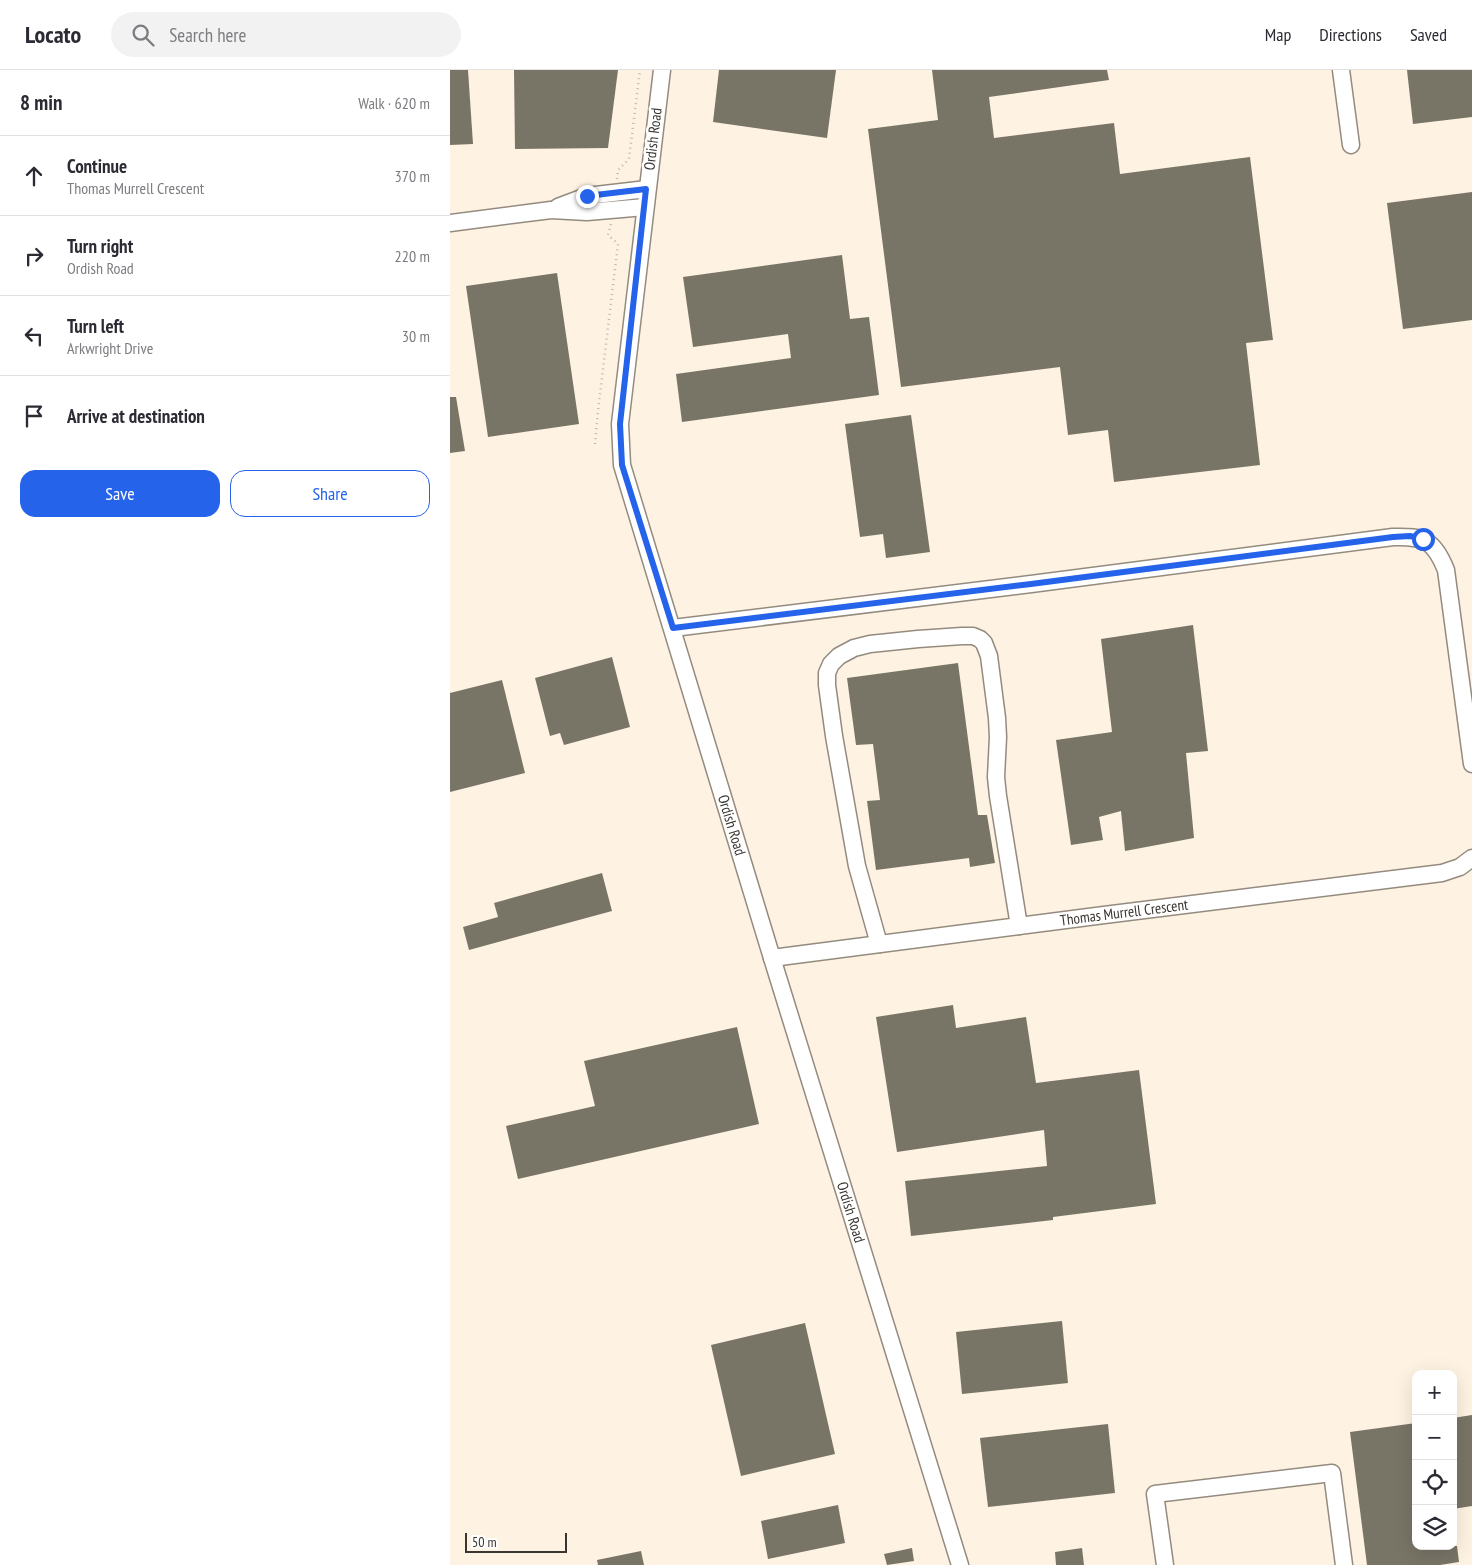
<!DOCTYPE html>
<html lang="en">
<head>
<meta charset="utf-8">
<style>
	body { margin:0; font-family:"PT Sans Narrow",sans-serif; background:#f2f2f3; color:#2b2b33 }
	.controls { position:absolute; right:15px; bottom:15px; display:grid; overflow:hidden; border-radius:10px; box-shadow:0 5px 20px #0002 }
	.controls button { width:45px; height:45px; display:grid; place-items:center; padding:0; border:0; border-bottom:1px solid #e1e1e2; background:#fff; color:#2b2b33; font:25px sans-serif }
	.scale { position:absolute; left:15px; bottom:12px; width:102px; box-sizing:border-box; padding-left:5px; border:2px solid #393530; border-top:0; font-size:14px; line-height:18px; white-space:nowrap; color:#393530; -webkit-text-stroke:4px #fff; paint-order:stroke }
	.stop { position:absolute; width:15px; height:15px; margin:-11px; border:4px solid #2563eb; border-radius:50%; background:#fff }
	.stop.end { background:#2563eb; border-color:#fff; box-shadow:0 1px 5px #0008 }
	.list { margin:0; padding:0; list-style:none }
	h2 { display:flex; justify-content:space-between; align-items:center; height:65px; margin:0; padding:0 20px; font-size:21px }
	h2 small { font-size:16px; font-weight:400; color:#7c7c81 }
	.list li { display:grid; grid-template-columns:32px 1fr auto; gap:15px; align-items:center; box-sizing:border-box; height:80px; padding:0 20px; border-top:1px solid #e1e1e2 }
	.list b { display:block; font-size:19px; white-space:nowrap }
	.list p { margin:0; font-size:16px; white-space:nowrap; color:#7c7c81 }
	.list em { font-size:16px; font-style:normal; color:#7c7c81 }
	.actions { display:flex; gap:10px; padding:15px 20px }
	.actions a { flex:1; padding:11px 0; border:1px solid #2563eb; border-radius:15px; text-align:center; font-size:18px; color:#2563eb }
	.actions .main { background:#2563eb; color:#fff }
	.icon { flex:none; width:28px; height:28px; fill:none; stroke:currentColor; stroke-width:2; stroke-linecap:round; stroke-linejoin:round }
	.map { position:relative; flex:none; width:1022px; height:1495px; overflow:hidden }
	header { display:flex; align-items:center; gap:30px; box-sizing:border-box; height:70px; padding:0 25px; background:#fff; border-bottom:1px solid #e1e1e2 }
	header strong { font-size:24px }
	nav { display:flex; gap:28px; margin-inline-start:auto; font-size:18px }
	.search { width:350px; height:45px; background:#f2f2f3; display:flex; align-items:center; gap:12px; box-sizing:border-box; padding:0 18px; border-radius:28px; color:#7c7c81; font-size:19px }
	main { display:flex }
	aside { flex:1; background:#fff }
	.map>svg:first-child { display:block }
	.built { fill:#fef2e2; fill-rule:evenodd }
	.building { fill:#787567 }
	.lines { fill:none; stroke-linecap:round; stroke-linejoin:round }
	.minor-casing { stroke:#948b7f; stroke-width:19 }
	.path { stroke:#bcb8b2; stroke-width:2.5; stroke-dasharray:1 4; stroke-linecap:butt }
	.minor { stroke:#fff; stroke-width:16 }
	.route { stroke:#2563eb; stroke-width:6 }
	.labels { text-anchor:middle; stroke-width:5; stroke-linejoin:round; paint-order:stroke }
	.street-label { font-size:15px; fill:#393530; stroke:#fff }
</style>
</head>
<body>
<header>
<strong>Locato</strong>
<div class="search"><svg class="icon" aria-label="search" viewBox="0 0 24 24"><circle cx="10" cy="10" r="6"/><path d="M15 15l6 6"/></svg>Search here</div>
<nav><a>Map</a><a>Directions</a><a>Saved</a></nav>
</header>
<main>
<aside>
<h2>8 min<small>Walk · 620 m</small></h2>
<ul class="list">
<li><svg class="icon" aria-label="ahead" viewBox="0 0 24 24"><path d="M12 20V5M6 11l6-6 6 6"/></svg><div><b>Continue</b><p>Thomas Murrell Crescent</p></div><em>370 m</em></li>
<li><svg class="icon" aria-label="right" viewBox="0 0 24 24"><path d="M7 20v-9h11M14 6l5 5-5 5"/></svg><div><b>Turn right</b><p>Ordish Road</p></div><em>220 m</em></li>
<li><svg class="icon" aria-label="left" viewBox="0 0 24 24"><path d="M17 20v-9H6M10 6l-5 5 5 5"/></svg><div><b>Turn left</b><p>Arkwright Drive</p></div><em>30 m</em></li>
<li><svg class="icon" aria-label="arrive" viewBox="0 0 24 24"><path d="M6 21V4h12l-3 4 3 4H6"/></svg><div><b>Arrive at destination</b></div></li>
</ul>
<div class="actions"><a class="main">Save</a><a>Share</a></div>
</aside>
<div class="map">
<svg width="1022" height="1495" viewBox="0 0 1022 1495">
	<rect width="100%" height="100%" fill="#fffbf5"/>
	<!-- built -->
	<path class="built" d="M0,0H1022V1495H0ZM966,1304H1003V1476H966Z"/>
	<!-- building -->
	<g class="building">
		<polygon points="0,0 18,0 23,74 0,75"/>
		<polygon points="64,0 168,0 158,78 65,79"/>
		<polygon points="269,0 386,0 377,68 263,52"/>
		<polygon points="482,0 657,0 659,10 539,27 544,68 664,53 670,104 800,87 823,270 796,273 810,395 664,412 658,360 618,365 610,297 451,317 418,59 488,50"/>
		<polygon points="957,0 1022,0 1022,47 963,54"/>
		<polygon points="1022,122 1022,250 953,259 937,133"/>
		<polygon points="392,185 400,249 419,247 429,325 232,352 226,304 341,288 338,264 243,277 233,207"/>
		<polygon points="107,203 129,354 38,367 16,216"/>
		<polygon points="0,327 6,327 15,381 0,383"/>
		<polygon points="461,345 480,482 436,488 433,464 410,467 395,354"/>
		<polygon points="743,555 758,681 736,683 744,768 675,781 671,741 649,747 653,770 621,775 606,670 662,662 651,569"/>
		<polygon points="162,587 180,657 114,675 110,663 100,666 85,608"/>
		<polygon points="508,593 528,745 537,745 545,793 520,797 519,788 426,800 417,731 430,730 423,674 406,675 397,608"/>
		<polygon points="52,610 75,703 0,722 0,623"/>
		<polygon points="152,803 162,841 19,880 13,857 48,847 44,833"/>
		<polygon points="503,935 506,958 576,947 586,1013 689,1000 706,1134 603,1147 603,1150 461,1166 455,1111 597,1096 594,1060 447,1082 426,947"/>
		<polygon points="287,957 309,1054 68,1109 56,1056 145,1036 134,991"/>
		<polygon points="612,1251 618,1313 512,1324 506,1262"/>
		<polygon points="355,1253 385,1384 291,1406 261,1275"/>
		<polygon points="1022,1345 1022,1436 1003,1439 1003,1348"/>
		<polygon points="966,1353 966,1476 1007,1476 1009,1492 990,1495 917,1495 900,1362"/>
		<polygon points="658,1354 665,1423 538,1437 530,1368"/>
		<polygon points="388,1435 395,1473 318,1489 311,1451"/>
		<polygon points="462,1478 464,1491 437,1495 434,1484"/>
		<polygon points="632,1478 634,1495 606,1495 605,1482"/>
		<polygon points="191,1481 194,1495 148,1495 147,1490"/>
	</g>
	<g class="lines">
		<defs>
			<g id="minor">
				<path id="s1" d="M212,0L170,354L172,395L322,888L510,1495"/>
				<polyline points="891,0 901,75"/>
				<polyline points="108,137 137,126 197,119"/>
				<polyline points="0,153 101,140 137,142 195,137"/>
				<path d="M223,558L581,514L943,467C974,466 984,470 996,500L1022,694"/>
				<polyline points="429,874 407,796 384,666 377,615 377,603 381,594 389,586 404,578 420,574 468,569 512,566 523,566 530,569 534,573 539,586 547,648 548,667 546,707 548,726 569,856"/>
				<path id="s2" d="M322,888L654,845L992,803L1010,797L1022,788"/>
				<polyline points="715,1495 705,1424 882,1403 894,1495"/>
			</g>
		</defs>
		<!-- minor casing -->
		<use href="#minor" class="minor-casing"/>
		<!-- path -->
		<g class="path">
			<polyline points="167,109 168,100 179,89 190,0"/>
			<polyline points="145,374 148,341 168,174 158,165 161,154"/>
		</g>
		<!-- minor -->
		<use href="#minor" class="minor"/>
	</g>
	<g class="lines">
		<!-- route -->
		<polyline class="route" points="137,126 196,119 170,354 172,395 223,558 581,514 943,467 960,466 973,469"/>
	</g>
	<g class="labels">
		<!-- street labels -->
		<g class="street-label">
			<text transform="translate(203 69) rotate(-83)" y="5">Ordish Road</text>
			<text dy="5" stroke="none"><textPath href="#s1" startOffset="774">Ordish Road</textPath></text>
			<text dy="5" stroke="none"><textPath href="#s2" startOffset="355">Thomas Murrell Crescent</textPath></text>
			<text dy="5" stroke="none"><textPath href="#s1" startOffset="1179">Ordish Road</textPath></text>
		</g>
	</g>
</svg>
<div class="controls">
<button>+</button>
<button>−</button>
<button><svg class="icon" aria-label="locate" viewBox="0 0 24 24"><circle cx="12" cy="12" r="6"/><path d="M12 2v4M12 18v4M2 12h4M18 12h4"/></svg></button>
<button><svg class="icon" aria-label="layers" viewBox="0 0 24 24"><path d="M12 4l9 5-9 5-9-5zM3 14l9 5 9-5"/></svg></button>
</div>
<div class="scale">50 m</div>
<div class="stop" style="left:973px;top:469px"></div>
<div class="stop end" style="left:137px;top:126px"></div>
</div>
</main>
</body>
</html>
